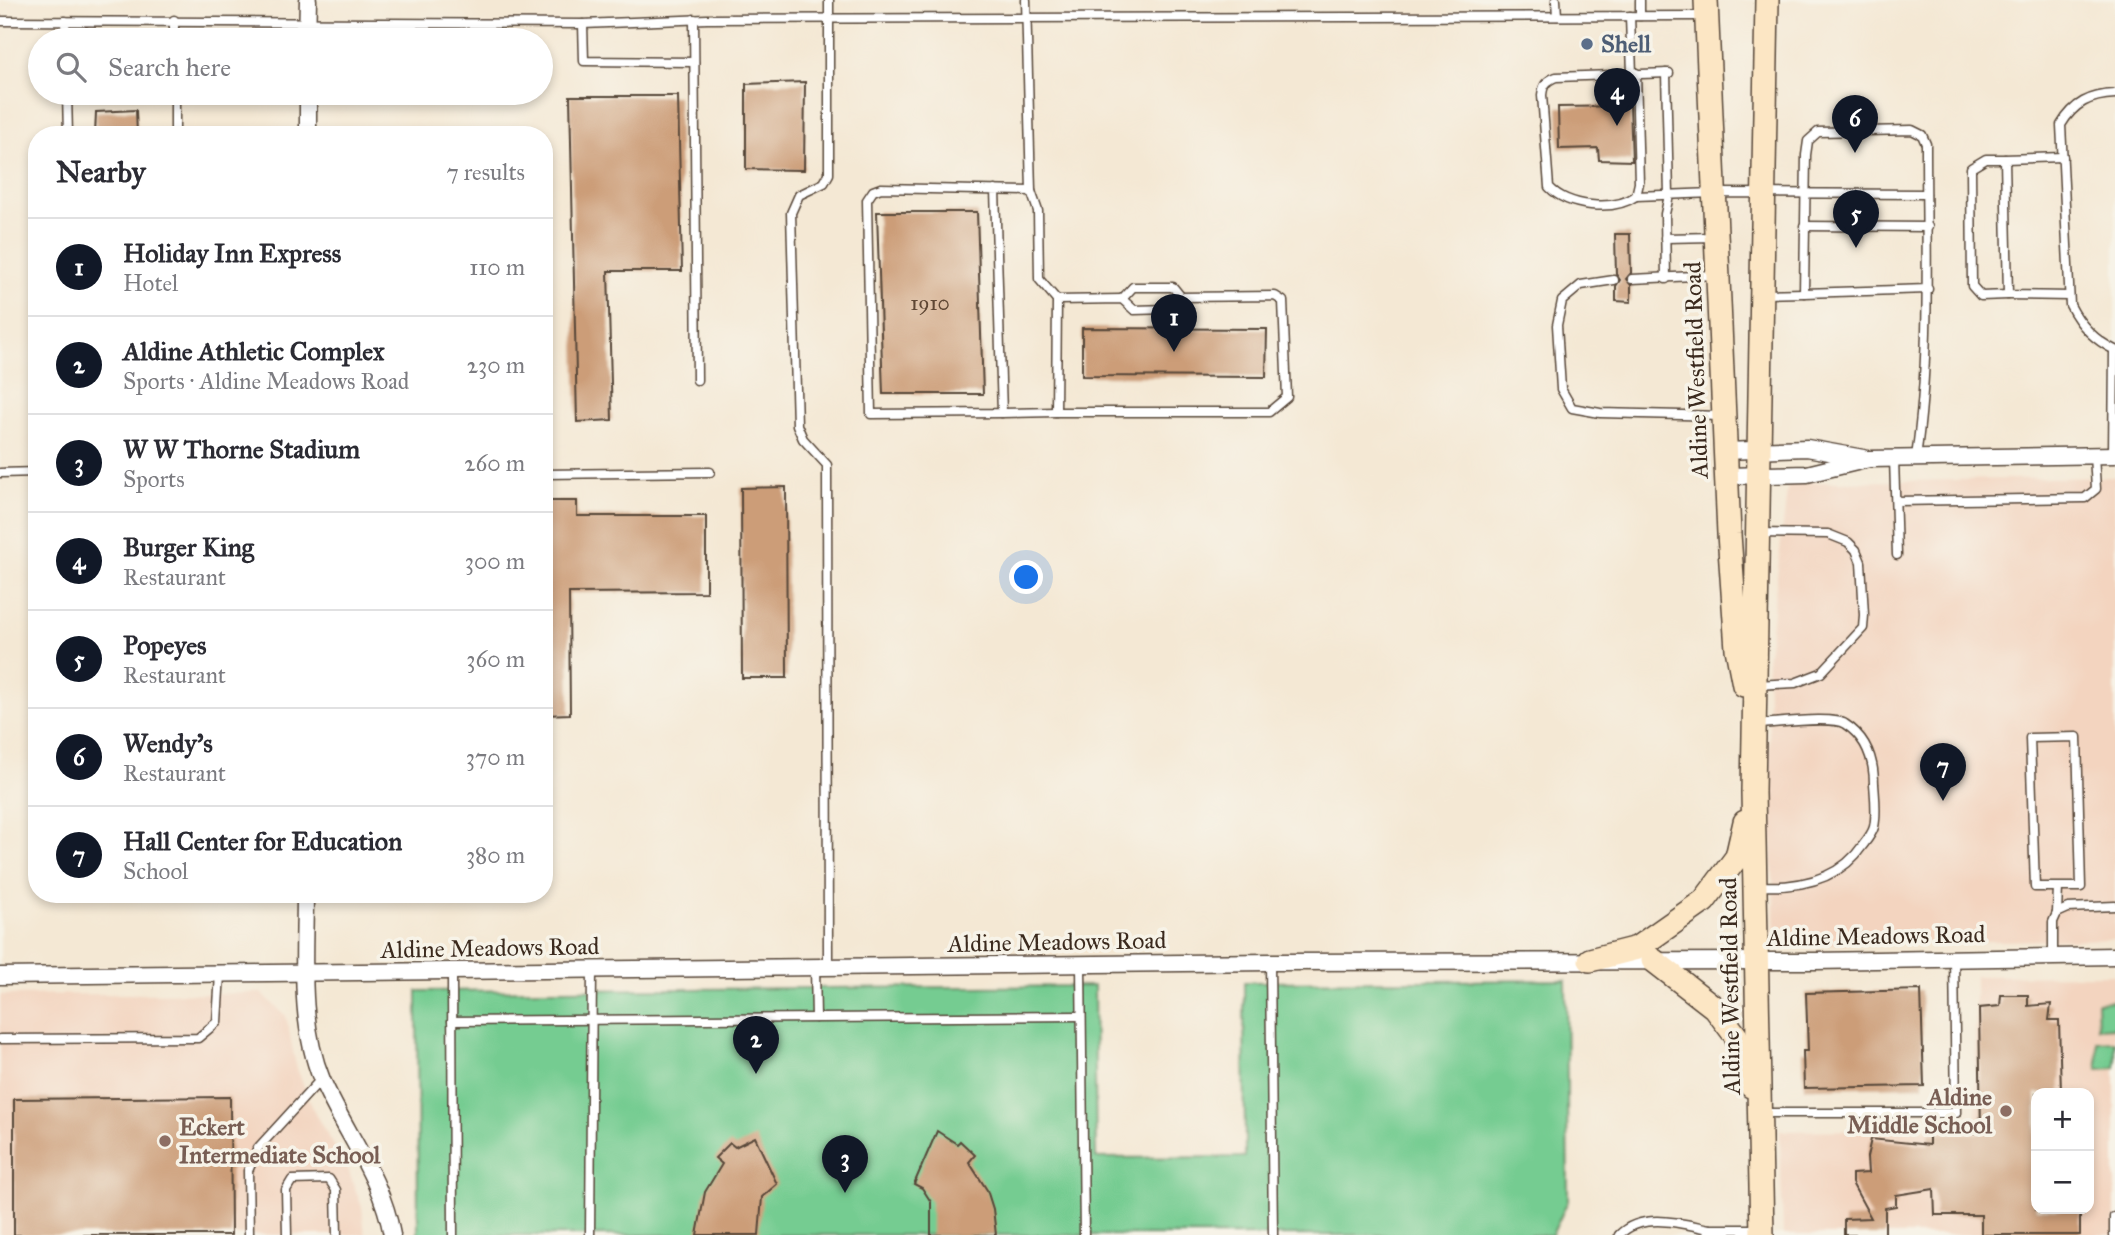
<!DOCTYPE html>
<html lang="en">
<head>
<meta charset="utf-8">
<style>
	body { margin:0; font-family:"IM FELL Great Primer",serif; background:#f2f2f3; color:#2b2b33 }
	.controls { position:absolute; right:21px; bottom:21px; display:grid; overflow:hidden; border-radius:14px; box-shadow:0 4px 10px #0003 }
	.controls button { width:63px; height:63px; display:grid; place-items:center; padding:0; border:0; border-bottom:2px solid #e1e1e2; background:#fff; color:#2b2b33; font:35px sans-serif }
	.you { position:absolute; left:1027px; top:578px; width:24px; height:24px; margin:-18px; border:5px solid #fff; border-radius:50%; background:#1a73e8; box-shadow:0 0 0 10px #1a73e833 }
	.badge { display:grid; place-items:center; width:46px; height:46px; border-radius:50%; background:#111827; color:#fff; font-size:23px; font-weight:700 }
	.pin { position:absolute; translate:-50% -58px; filter:drop-shadow(0 2px 4px #0008) }
	.pin::after { content:''; position:absolute; top:37px; width:24px; height:21px; background:inherit; clip-path:polygon(0 0,100% 0,50% 100%) }
	.list { margin:0; padding:0; list-style:none }
	h2 { display:flex; justify-content:space-between; align-items:center; height:91px; margin:0; padding:0 28px; font-size:30px }
	h2 small { font-size:23px; font-weight:400; color:#7c7c81 }
	.list li { display:grid; grid-template-columns:46px 1fr auto; gap:21px; align-items:center; box-sizing:border-box; height:98px; padding:0 28px; border-top:2px solid #e1e1e2 }
	.list b { display:block; font-size:26px; white-space:nowrap }
	.list p { margin:0; font-size:23px; white-space:nowrap; color:#7c7c81 }
	.list em { font-size:23px; font-style:normal; color:#7c7c81 }
	.icon { flex:none; width:38px; height:38px; fill:none; stroke:currentColor; stroke-width:2; stroke-linecap:round; stroke-linejoin:round }
	.map { position:relative; flex:none; width:2115px; height:1235px; overflow:hidden }
	.search { position:absolute; background:#fff; box-shadow:0 4px 10px #0003; left:28px; top:28px; width:525px; height:77px; display:flex; align-items:center; gap:18px; box-sizing:border-box; padding:0 24px; border-radius:38px; color:#7c7c81; font-size:26px }
	.panel { position:absolute; background:#fff; box-shadow:0 4px 10px #0003; left:28px; top:126px; width:525px; height:777px; border-radius:28px }
	.map>svg:first-child { display:block }
	.built { fill:#f3d4bf; fill-rule:evenodd }
	.green { fill:#75cc91; stroke:#587b58; stroke-width:2 }
	.building { fill:#cc9d78 }
	.lines { fill:none; stroke-linecap:round; stroke-linejoin:round }
	.lane-casing { stroke:#574639; stroke-width:11 }
	.street-casing { stroke:#574639; stroke-width:19 }
	.secondary-casing { stroke:#574639; stroke-width:26 }
	.lane { stroke:#fff; stroke-width:8 }
	.street { stroke:#fff; stroke-width:16 }
	.secondary { stroke:#fce6c4; stroke-width:23 }
	.service-dot { fill:#5c6f8a; stroke:#f7f3e8; stroke-width:2.5 }
	.education-dot { fill:#8d6e63; stroke:#f7f3e8; stroke-width:2.5 }
	.labels { text-anchor:middle; stroke-width:7; stroke-linejoin:round; paint-order:stroke }
	.number-label { font-size:21px; fill:#5f4734 }
	.service-label { font-size:24px; font-weight:bold; fill:#4e5e75; stroke:#f7f3e8; text-anchor:start }
	.street-label { font-size:24px; fill:#3b2a1e; stroke:#f7f3e8 }
	.education-label { font-size:24px; font-weight:bold; fill:#785e54; stroke:#f7f3e8; text-anchor:end }
</style>
</head>
<body>
<div class="map">
<svg width="2115" height="1235" viewBox="0 0 2115 1235">
	<rect width="100%" height="100%" fill="#f7f3e8"/>
	<filter id="ink" filterUnits="userSpaceOnUse"><feTurbulence type="fractalNoise" baseFrequency=".0143" numOctaves="2"/><feDisplacementMap in="SourceGraphic" scale="14" xChannelSelector="R" yChannelSelector="G"/><feConvolveMatrix kernelMatrix="1 2 1 2 8 2 1 2 1" color-interpolation-filters="sRGB"/></filter>
	<filter id="wash" filterUnits="userSpaceOnUse"><feTurbulence type="fractalNoise" baseFrequency=".00686" numOctaves="4" result="noise"/><feDisplacementMap in="SourceGraphic" scale="28" xChannelSelector="R" yChannelSelector="G"/><feGaussianBlur stdDeviation="1.57" result="paint"/><feColorMatrix in="noise" values="0 0 0 0 0 0 0 0 0 0 0 0 0 0 0 0 0 1.4 0 .05"/><feComposite in="paint" operator="in"/></filter>
	<g filter="url(#wash)">
		<rect width="100%" height="100%" fill="#f4e8d4"/>
		<!-- built -->
		<g class="built">
			<polygon points="2115,477 2115,939 1775,945 1767,663 1788,483"/>
			<path d="M2115,975V1235H1783L1780,1131L1976,1129L1975,976ZM2036,1093H2089V1209H2036Z"/>
			<polygon points="261,993 286,1016 296,1066 315,1114 347,1167 362,1207 365,1235 0,1235 0,995"/>
		</g>
		<!-- green -->
		<g class="green">
			<polygon points="1566,980 1568,1201 1552,1235 418,1235 417,991 1094,986 1096,1158 1245,1157 1244,982"/>
			<polygon points="2115,1001 2115,1027 2098,1028 2097,1002"/>
			<polygon points="2115,1041 2115,1068 2098,1069 2097,1042"/>
		</g>
		<g id="blocks">
			<!-- building -->
			<g class="building">
				<polygon points="805,82 804,170 746,169 746,84"/>
				<polygon points="570,96 678,96 682,271 608,271 612,420 577,422"/>
				<polygon points="1630,106 1632,161 1599,160 1598,148 1559,149 1558,107"/>
				<polygon points="136,110 137,135 95,135 96,112"/>
				<polygon points="877,212 977,212 983,394 883,394"/>
				<polygon points="1615,234 1630,234 1631,273 1626,279 1631,285 1631,302 1616,301 1616,286 1620,280 1616,274"/>
				<polygon points="1082,328 1267,329 1266,377 1082,376"/>
				<polygon points="786,487 787,678 742,678 741,488"/>
				<polygon points="544,501 577,501 577,516 706,516 706,592 569,593 570,714 544,715"/>
				<polygon points="1921,990 1924,1086 1804,1088 1803,1051 1808,1051 1806,993"/>
				<polygon points="2001,995 2028,995 2028,1006 2051,1004 2049,1020 2059,1020 2061,1093 2036,1093 2036,1209 2080,1209 2080,1235 1981,1235 1981,1215 1935,1215 1934,1189 1896,1195 1896,1206 1885,1208 1885,1235 1844,1235 1844,1219 1871,1218 1852,1183 1852,1174 1868,1173 1867,1157 1871,1139 1929,1145 1929,1133 1981,1133 1979,1008 2000,1006"/>
				<polygon points="230,1097 231,1235 14,1235 14,1099"/>
				<polygon points="937,1131 957,1144 960,1141 975,1155 969,1162 987,1190 993,1209 996,1235 931,1235 931,1202 922,1188 914,1184"/>
				<polygon points="755,1137 777,1184 762,1197 759,1235 697,1235 705,1192 722,1164 715,1158 730,1143 735,1147"/>
			</g>
		</g>
	</g>
	<g filter="url(#ink)">
		<use href="#blocks" fill-opacity="0" stroke="#574639" stroke-width="2"/>
		<g class="lines">
			<defs>
				<g id="lane">
					<polyline points="1556,0 1557,16"/>
					<polyline points="1640,0 1640,16"/>
					<polyline points="1630,16 1632,74"/>
					<polyline points="694,19 697,380"/>
					<polyline points="174,20 174,40"/>
					<polyline points="0,21 583,24 707,19 1703,16"/>
					<polyline points="65,21 66,40"/>
					<polyline points="583,24 584,61 694,62"/>
					<path d="M1636,73L1639,183L1636,196C1613,212 1568,207 1549,187L1542,95C1543,85 1546,81 1556,77L1669,73"/>
					<polyline points="1666,73 1669,195 1665,214 1666,279"/>
					<polyline points="67,93 68,135"/>
					<polyline points="175,93 175,135"/>
					<path d="M2115,94C2090,95 2074,103 2061,125L2070,305C2080,325 2094,340 2115,350"/>
					<polyline points="2063,157 2005,159 2008,295 2069,296"/>
					<polyline points="2005,159 1986,159 1971,168 1972,286 1981,296 2008,295"/>
					<polyline points="995,190 1002,413 871,414 867,200 873,191 881,188 1031,191 1026,0"/>
					<polyline points="1031,191 1038,211 1039,279 1057,300 1122,299 1134,310 1169,309 1181,297 1275,296 1283,301 1287,397 1269,412 1056,412 1057,300"/>
					<polyline points="1636,196 1714,193 1926,194"/>
					<polyline points="1804,226 1928,227"/>
					<polyline points="1665,238 1715,237"/>
					<polyline points="1632,279 1715,275"/>
					<polyline points="1614,280 1581,285 1562,301 1557,325 1561,389 1572,408 1600,413 1722,416"/>
					<polyline points="1765,294 1804,293"/>
					<polyline points="1122,299 1133,287 1173,287 1181,297"/>
					<polyline points="1002,413 1056,412"/>
					<polyline points="2113,455 2114,350"/>
					<path d="M1916,457C1931,353 1926,249 1926,144L1922,135L1912,130L1818,132L1808,141L1806,155L1804,293L1928,289"/>
					<polyline points="1894,458 1897,555"/>
					<polyline points="0,473 37,472"/>
					<polyline points="544,474 710,472"/>
					<polyline points="1896,501 2085,498 2096,489 2094,455"/>
					<polyline points="1757,685 1795,683 1821,673 1863,628 1864,615 1861,562 1856,550 1848,542 1828,534 1759,533"/>
					<path d="M1755,724C1773,724 1832,715 1845,724C1867,738 1874,760 1874,784C1875,798 1877,813 1874,827C1872,834 1867,840 1863,845C1839,881 1797,888 1758,886"/>
					<polyline points="2057,913 2058,887 2035,887 2030,738 2077,737 2081,887 2058,887"/>
					<polyline points="2053,956 2053,922 2057,913 2068,908 2115,906"/>
					<polyline points="1270,962 1273,1235"/>
					<polyline points="1081,965 1084,1235"/>
					<polyline points="815,967 816,1018"/>
					<polyline points="828,967 827,465 803,439 797,425 791,213 799,195 824,183 829,174 829,0"/>
					<polyline points="452,971 453,1235"/>
					<polyline points="452,1021 1081,1016"/>
					<polyline points="0,1039 198,1038 217,1022 220,974"/>
					<polyline points="1762,1113 1956,1113 1954,956"/>
					<polyline points="2114,1217 2114,1235"/>
					<polyline points="249,1235 248,1171 258,1148 322,1078"/>
					<polyline points="287,1235 286,1190 292,1180 329,1179 336,1190 337,1235"/>
					<polyline points="590,1235 592,970"/>
					<path d="M1619,1235C1642,1212 1680,1223 1709,1229"/>
					<polyline points="1707,1235 1709,1229 1759,1229"/>
				</g>
				<g id="street">
					<polyline points="307,40 308,0"/>
					<polyline points="308,93 308,135"/>
					<polyline points="1725,451 1807,448 1863,458"/>
					<polyline points="1726,476 1807,474 1869,459 2115,455"/>
					<path d="M305,894C305,955 298,1022 322,1080C345,1133 382,1177 392,1235"/>
					<polyline points="0,976 1270,962 1815,961 2115,956"/>
				</g>
				<g id="secondary">
					<polyline points="1706,0 1729,534 1737,649 1744,685"/>
					<polyline points="1590,960 1637,948 1704,901 1737,857 1745,822"/>
					<polyline points="1653,960 1715,1008 1736,1036 1751,1086"/>
					<polyline points="1762,1235 1753,792 1767,0"/>
				</g>
			</defs>
			<!-- lane casing -->
			<use href="#lane" class="lane-casing"/>
			<!-- street casing -->
			<use href="#street" class="street-casing"/>
			<!-- secondary casing -->
			<use href="#secondary" class="secondary-casing"/>
			<!-- lane -->
			<use href="#lane" class="lane"/>
			<!-- street -->
			<use href="#street" class="street"/>
			<!-- secondary -->
			<use href="#secondary" class="secondary"/>
		</g>
	</g>
	<!-- markers -->
	<circle class="service-dot" cx="1587" cy="44" r="7"/>
	<g class="education-dot">
		<circle cx="2006" cy="1111" r="7"/>
		<circle cx="165" cy="1141" r="7"/>
	</g>
	<g class="labels">
		<!-- number labels -->
		<g class="number-label">
			<text x="930" y="310">1910</text>
		</g>
		<!-- service labels -->
		<g class="service-label">
			<text x="1601" y="52">Shell</text>
		</g>
		<!-- street labels -->
		<g class="street-label">
			<text transform="translate(1696 370) rotate(-92)" y="8">Aldine Westfield Road</text>
			<text transform="translate(1876 936) rotate(-1)" y="8">Aldine Meadows Road</text>
			<text transform="translate(1057 942) rotate(-1)" y="8">Aldine Meadows Road</text>
			<text transform="translate(490 948) rotate(-1)" y="8">Aldine Meadows Road</text>
			<text transform="translate(1730 986) rotate(-91)" y="8">Aldine Westfield Road</text>
		</g>
		<!-- education labels -->
		<g class="education-label">
			<text x="1992" y="1105">Aldine<tspan x="1992" dy="28">Middle School</tspan></text>
			<text x="179" y="1135" text-anchor="start">Eckert<tspan x="179" dy="28">Intermediate School</tspan></text>
		</g>
	</g>
</svg>
<div class="controls">
<button>+</button>
<button>−</button>
</div>
<div class="you"></div>
<div class="pin badge" style="left:1174px;top:352px">1</div>
<div class="pin badge" style="left:756px;top:1074px">2</div>
<div class="pin badge" style="left:845px;top:1193px">3</div>
<div class="pin badge" style="left:1617px;top:126px">4</div>
<div class="pin badge" style="left:1856px;top:248px">5</div>
<div class="pin badge" style="left:1855px;top:153px">6</div>
<div class="pin badge" style="left:1943px;top:801px">7</div>
<div class="search"><svg class="icon" aria-label="search" viewBox="0 0 24 24"><circle cx="10" cy="10" r="6"/><path d="M15 15l6 6"/></svg>Search here</div>
<section class="panel">
<h2>Nearby<small>7 results</small></h2>
<ul class="list">
<li><span class="badge">1</span><div><b>Holiday Inn Express</b><p>Hotel</p></div><em>110 m</em></li>
<li><span class="badge">2</span><div><b>Aldine Athletic Complex</b><p>Sports · Aldine Meadows Road</p></div><em>230 m</em></li>
<li><span class="badge">3</span><div><b>W W Thorne Stadium</b><p>Sports</p></div><em>260 m</em></li>
<li><span class="badge">4</span><div><b>Burger King</b><p>Restaurant</p></div><em>300 m</em></li>
<li><span class="badge">5</span><div><b>Popeyes</b><p>Restaurant</p></div><em>360 m</em></li>
<li><span class="badge">6</span><div><b>Wendy's</b><p>Restaurant</p></div><em>370 m</em></li>
<li><span class="badge">7</span><div><b>Hall Center for Education</b><p>School</p></div><em>380 m</em></li>
</ul>
</section>
</div>
</body>
</html>
